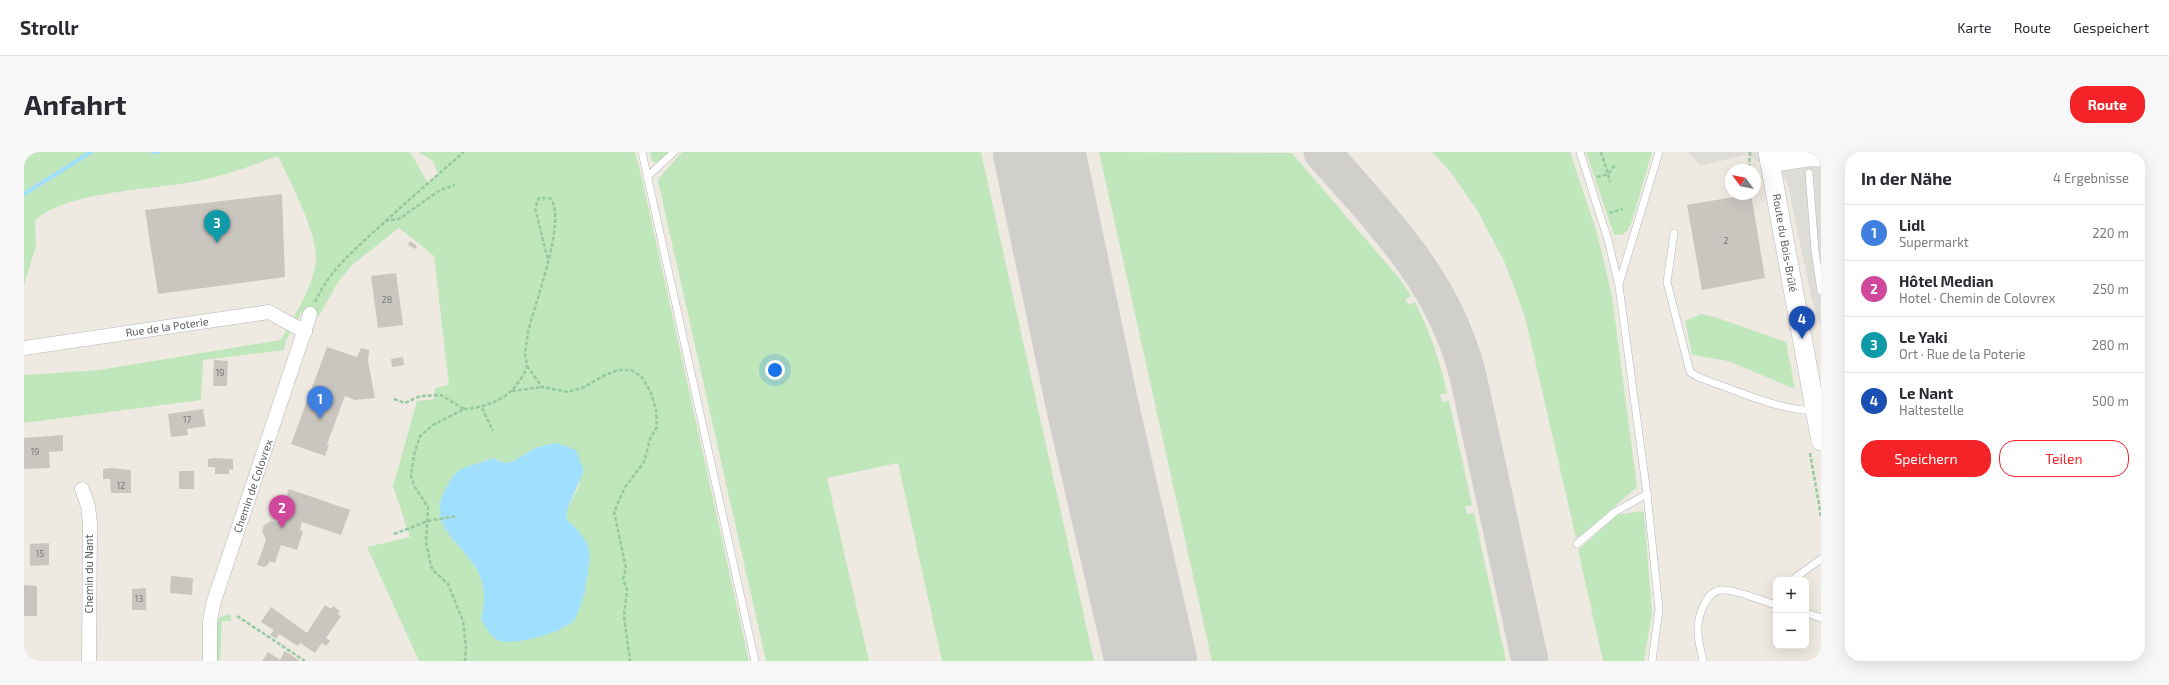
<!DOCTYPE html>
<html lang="de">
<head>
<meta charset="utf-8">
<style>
	body { margin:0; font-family:"Exo 2",sans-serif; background:#f7f7f7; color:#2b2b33 }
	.controls { position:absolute; right:12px; bottom:12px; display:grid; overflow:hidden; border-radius:8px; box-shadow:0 4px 16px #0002 }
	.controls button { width:36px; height:36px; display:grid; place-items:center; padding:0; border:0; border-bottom:1px solid #e1e1e2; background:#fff; color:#2b2b33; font:20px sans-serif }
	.compass { position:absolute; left:1701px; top:12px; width:36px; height:36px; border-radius:50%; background:#fff; box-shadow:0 4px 16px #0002; rotate:302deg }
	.you { position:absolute; left:751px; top:218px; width:14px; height:14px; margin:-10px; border:3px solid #fff; border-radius:50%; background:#1a73e8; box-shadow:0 0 0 6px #1a73e833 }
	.badge { display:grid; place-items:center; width:26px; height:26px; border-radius:50%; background:#f32327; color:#fff; font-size:13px; font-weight:700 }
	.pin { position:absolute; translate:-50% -33px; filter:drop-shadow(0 1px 2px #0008) }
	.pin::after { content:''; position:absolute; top:21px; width:14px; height:12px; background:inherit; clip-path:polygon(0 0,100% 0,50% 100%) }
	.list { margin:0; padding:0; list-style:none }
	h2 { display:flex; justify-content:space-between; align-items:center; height:52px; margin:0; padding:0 16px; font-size:17px }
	h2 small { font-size:13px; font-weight:400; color:#7c7c81 }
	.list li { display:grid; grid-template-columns:26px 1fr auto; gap:12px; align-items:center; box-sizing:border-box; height:56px; padding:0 16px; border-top:1px solid #e1e1e2 }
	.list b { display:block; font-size:15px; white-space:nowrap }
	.list p { margin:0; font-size:13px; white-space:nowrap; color:#7c7c81 }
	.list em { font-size:13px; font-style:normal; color:#7c7c81 }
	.actions { display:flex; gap:8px; padding:12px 16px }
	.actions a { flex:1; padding:9px 0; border:1px solid #f32327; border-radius:16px; text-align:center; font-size:14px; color:#f32327 }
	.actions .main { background:#f32327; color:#fff }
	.map { position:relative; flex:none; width:1797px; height:509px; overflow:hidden; border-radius:16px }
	header { display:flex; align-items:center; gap:24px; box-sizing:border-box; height:56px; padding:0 20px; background:#fff; border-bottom:1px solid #e1e1e2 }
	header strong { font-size:19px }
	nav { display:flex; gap:22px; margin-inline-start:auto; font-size:14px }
	.intro { display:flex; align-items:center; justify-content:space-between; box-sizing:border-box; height:96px; padding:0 24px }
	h1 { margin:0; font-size:28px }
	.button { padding:10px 18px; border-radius:16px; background:#f32327; color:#fff; font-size:14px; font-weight:700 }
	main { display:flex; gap:24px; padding:0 24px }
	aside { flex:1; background:#fff; border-radius:16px; box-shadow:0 4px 16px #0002 }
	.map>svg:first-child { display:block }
	.industrial { fill:#dedcd6 }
	.green { fill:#c0e7bc; fill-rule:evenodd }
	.water { fill:#a1dfff }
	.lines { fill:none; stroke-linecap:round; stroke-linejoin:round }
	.stream { stroke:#a1dfff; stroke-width:4 }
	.taxiway { stroke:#d0cfcc; stroke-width:37 }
	.runway { stroke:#d0cfcc; stroke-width:92 }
	.building { fill:#c9c5bf }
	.lane-casing { stroke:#b3b6ba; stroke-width:8 }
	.street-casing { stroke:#b3b6ba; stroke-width:15 }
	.secondary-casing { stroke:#b3b8bd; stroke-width:20 }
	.path { stroke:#95c99f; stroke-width:2.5; stroke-dasharray:4 2; stroke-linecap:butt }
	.lane { stroke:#fff; stroke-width:7 }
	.street { stroke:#fff; stroke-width:14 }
	.secondary { stroke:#fff; stroke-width:19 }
	.labels { text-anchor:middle; stroke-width:3; stroke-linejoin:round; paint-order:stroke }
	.number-label { font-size:9px; fill:#76787b }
	.street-label { font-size:11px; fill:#5a5f64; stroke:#fff }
</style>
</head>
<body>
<header>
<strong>Strollr</strong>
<nav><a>Karte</a><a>Route</a><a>Gespeichert</a></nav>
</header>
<div class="intro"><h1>Anfahrt</h1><a class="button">Route</a></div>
<main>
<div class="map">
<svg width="1797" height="509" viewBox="0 0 1797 509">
	<rect width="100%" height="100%" fill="#eeeae2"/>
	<!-- industrial -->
	<polygon class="industrial" points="1664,0 1797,0 1797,177 1787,144 1763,29 1723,2 1677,14"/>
	<!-- green -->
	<g class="green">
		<path d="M0,0H386L404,31L414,22L409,9L394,0H611L619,31L725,509H395L343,395L386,385L369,334L393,249L410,247L411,236L425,233L410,104L375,76L328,113L314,130L295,164L278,159L262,188L260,198L179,208L177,248L0,271V223L75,218L257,188C269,165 285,142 291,116C298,87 267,33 254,4C229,13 204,23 178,28C129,39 49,37 11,68L12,94L0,133ZM533,291L556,332L544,355L542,367L547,372L457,467C461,450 462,436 454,420C441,392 401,375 421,338C425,332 429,322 436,318C446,313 459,310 470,306C487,319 499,300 515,295C521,293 527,292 533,291Z"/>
		<polygon points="626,0 644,0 633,11 628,9"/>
		<polygon points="658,0 957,0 1070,509 918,509 874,311 803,326 845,509 742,509 634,29 635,26"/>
		<path d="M1075,0L1268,1L1375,126L1387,144L1381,148L1385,153L1391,150C1406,180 1416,209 1423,241L1416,243L1418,250L1425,249L1448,353L1441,355L1443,362L1450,361L1482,509H1188Z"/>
		<polygon points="1408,0 1546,0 1573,81 1588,144 1613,335 1558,383 1552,386 1501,165 1481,111 1453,58 1428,22"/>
		<polygon points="1562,0 1628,0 1608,69 1604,78 1598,83 1590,83"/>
		<polygon points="1677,162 1691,165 1762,190 1771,237 1704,209 1668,203 1661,169"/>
		<polygon points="1617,359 1620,361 1628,460 1620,509 1579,509 1554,398 1593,363"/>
		<polygon points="207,462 207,469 198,469 196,509 192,509 193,466"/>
	</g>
	<!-- water -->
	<path class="water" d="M533,291L552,298L560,319L544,355L542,367C551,376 562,384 565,398C568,408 558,460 550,468C540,480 491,494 476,489C468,487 461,474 457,467C461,450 462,436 454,420C441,392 401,375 421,338C425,331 429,322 436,318C446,313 459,310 470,306C487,319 499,300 515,295C521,293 527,292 533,291Z"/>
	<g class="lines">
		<!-- stream -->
		<g class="stream">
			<polyline points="129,0 134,0"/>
			<polyline points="0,42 67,0"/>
		</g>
		<!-- taxiway -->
		<path class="taxiway" d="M1298,0C1361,72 1420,129 1444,224L1506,509"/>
		<!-- runway -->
		<polyline class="runway" points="1015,0 1069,257 1127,509"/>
	</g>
	<!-- building -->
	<g class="building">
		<polygon points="258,42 261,125 134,142 121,58"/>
		<polygon points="1727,42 1741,126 1678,138 1663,53"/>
		<polygon points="386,89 393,94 391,97 384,93"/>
		<polygon points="372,121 379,173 354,176 347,124"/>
		<polygon points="303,195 333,205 337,196 345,198 344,209 351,246 331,248 321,244 303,292 305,293 301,304 267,292"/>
		<polygon points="379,205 380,213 368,215 367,207"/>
		<polygon points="190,208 204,209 203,234 189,234"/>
		<polygon points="179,257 182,274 163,277 164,283 147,285 144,262"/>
		<polygon points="39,283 39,299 25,300 26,316 0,317 0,286"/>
		<polygon points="191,306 209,307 209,318 205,317 205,322 191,322 191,315 184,315 184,307"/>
		<polygon points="86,316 107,318 107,341 87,341 86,327 79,327 79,317"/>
		<rect x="155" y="319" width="15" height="18"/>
		<polygon points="265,337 326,358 317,383 278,370 276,378 279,380 273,398 257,393 251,411 245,409 244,413 240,415 233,413 242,388 238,379 240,373 247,369 253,371"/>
		<polygon points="25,391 25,413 6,414 6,392"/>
		<polygon points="147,424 169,426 168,443 146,441"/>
		<polygon points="0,433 13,434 13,464 0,464"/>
		<polygon points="122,436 122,458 108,458 108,437"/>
		<polygon points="301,453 307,457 309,454 316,459 314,462 317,464 302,486 306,489 302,494 298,491 291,501 276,491 274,494 255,482 252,487 246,483 250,478 237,470 247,455 283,481"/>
		<polygon points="261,499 276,509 238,509 244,500 256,508"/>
	</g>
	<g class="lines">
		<defs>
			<g id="lane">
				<polyline points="618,0 731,509"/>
				<polyline points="1556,0 1584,88 1595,134 1623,342 1635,457 1628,509"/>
				<polyline points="1785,21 1791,99 1797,139"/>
				<polyline points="623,25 650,0"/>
				<path d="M1650,81L1643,130L1666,220L1676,226C1707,236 1760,261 1791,258"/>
				<polyline points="1595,132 1635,0"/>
				<polyline points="1553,392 1591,360 1623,342"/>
				<polyline points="1768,428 1797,407"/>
				<polyline points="1782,461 1797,466"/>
				<path d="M1679,509C1677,498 1673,487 1674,476C1674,464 1682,440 1696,438C1706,436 1740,449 1752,453"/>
			</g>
			<g id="street">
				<polyline points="0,196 245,160 281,180"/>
				<polyline points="58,337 64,354 66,372 65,509"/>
				<polyline points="186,509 186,470 189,452 286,162"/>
			</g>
			<g id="secondary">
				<polyline points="1744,0 1797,289"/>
				<polyline points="1746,11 1783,5 1797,5"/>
			</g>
		</defs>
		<!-- lane casing -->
		<use href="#lane" class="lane-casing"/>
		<!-- street casing -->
		<use href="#street" class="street-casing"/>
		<!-- secondary casing -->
		<use href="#secondary" class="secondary-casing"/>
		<!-- path -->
		<g class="path">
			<polyline points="1577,0 1584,22 1592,12"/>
			<polyline points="1726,0 1725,15 1726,18"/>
			<polyline points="1573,25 1584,22 1586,30"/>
			<polyline points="1585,61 1599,57"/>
			<polyline points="361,69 375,67 416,38 431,33"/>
			<path d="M291,150C305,119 329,99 353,77C382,50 411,25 440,0"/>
			<polyline points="503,214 518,235 544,240 560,235 581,223 594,218 607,218 618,225 627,241 632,258 633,275 626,287 620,310 601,335 590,360 602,416 599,427 603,438 600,464 606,509"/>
			<polyline points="488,239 518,235"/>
			<polyline points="370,247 381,251 396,244 417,243 440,257 409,273 396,284 390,303 387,324 391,335 404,355 402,390 407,414 410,419 424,432 439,469 442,495 441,509"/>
			<polyline points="458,256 469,279"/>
			<path d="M440,257C456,256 474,251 487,239C492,235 502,220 503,214C503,210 501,205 501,201C502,194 503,187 504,180C510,154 544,65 526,46H515L511,56L524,108"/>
			<polyline points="1786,301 1797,364"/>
			<polyline points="370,382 404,369 433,364"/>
			<polyline points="213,464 281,509"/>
		</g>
		<!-- lane -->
		<use href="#lane" class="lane"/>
		<!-- street -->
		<use href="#street" class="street"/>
		<!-- secondary -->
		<use href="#secondary" class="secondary"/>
	</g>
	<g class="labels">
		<!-- number labels -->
		<g class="number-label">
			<text x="1702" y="92">2</text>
			<text x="363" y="151">28</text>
			<text x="196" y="224">19</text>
			<text x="163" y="271">17</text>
			<text x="11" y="303">19</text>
			<text x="97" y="337">12</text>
			<text x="16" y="405">15</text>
			<text x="115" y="450">13</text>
		</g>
		<!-- street labels -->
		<g class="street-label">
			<text transform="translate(1761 91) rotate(80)" y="4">Route du Bois-Brûlé</text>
			<text transform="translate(143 175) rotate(-8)" y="4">Rue de la Poterie</text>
			<text transform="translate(229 334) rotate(-71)" y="4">Chemin de Colovrex</text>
			<text transform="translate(65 422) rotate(-90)" y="4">Chemin du Nant</text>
		</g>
	</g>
</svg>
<div class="controls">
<button>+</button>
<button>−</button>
</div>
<svg class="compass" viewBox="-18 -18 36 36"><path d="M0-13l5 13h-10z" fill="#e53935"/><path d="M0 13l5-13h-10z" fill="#7c7c81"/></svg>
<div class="you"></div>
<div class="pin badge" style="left:296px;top:267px;background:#3f7fe0">1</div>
<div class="pin badge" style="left:258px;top:376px;background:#d1479c">2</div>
<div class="pin badge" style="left:193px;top:91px;background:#0f9aa8">3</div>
<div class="pin badge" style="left:1778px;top:187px;background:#1a4fb4">4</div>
</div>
<aside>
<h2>In der Nähe<small>4 Ergebnisse</small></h2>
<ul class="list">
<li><span class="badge" style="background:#3f7fe0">1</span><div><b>Lidl</b><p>Supermarkt</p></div><em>220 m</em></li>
<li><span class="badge" style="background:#d1479c">2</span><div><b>Hôtel Median</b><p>Hotel · Chemin de Colovrex</p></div><em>250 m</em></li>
<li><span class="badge" style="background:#0f9aa8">3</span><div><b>Le Yaki</b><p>Ort · Rue de la Poterie</p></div><em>280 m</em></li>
<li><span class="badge" style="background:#1a4fb4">4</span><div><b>Le Nant</b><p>Haltestelle</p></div><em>500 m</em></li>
</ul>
<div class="actions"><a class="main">Speichern</a><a>Teilen</a></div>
</aside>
</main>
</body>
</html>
